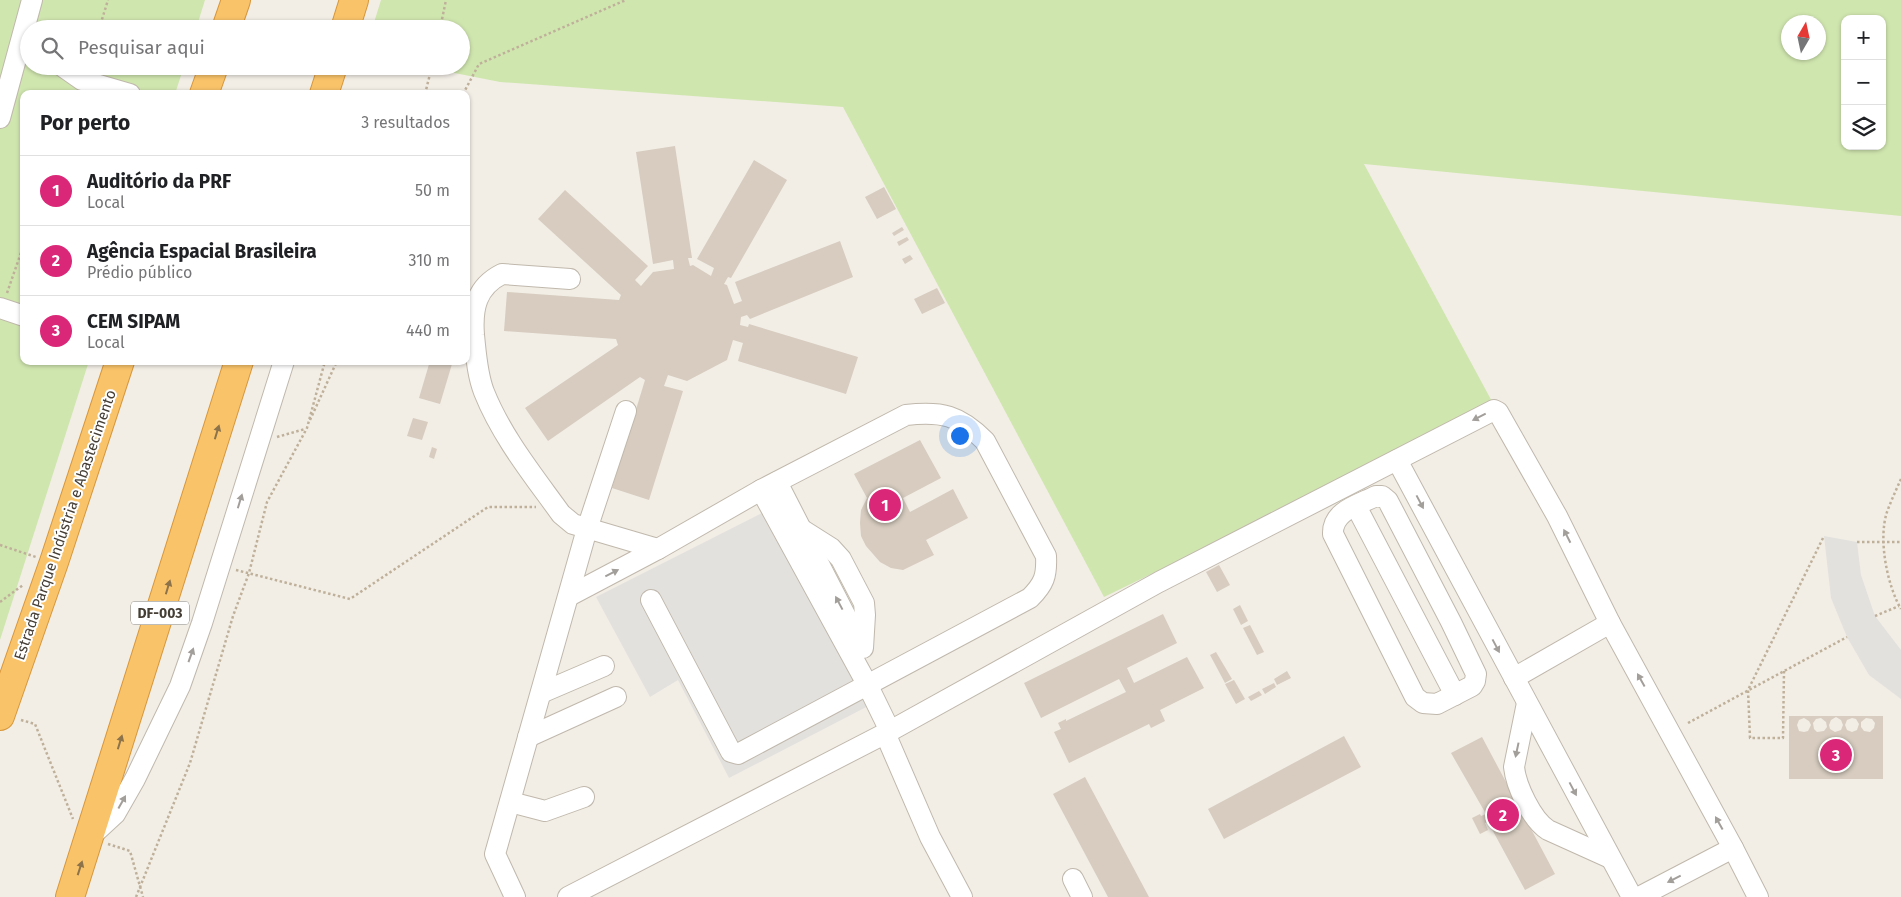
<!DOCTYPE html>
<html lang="pt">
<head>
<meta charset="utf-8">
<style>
	body { margin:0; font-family:"Fira Sans",sans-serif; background:#f2f2f2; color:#202124 }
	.controls { position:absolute; right:15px; top:15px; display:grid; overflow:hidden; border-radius:10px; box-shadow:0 1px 4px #0004 }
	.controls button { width:45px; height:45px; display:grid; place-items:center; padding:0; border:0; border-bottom:1px solid #e0e0e0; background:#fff; color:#202124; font:25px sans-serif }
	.compass { position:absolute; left:1781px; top:15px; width:45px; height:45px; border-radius:50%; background:#fff; box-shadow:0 1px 4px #0004; rotate:9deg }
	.you { position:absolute; left:959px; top:435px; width:18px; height:18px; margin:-12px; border:4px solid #fff; border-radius:50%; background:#1a73e8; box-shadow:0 0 0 8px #1a73e833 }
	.badge { display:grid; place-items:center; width:32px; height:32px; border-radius:50%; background:#db2777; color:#fff; font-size:16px; font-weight:700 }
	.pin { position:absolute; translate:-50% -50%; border:2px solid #fff; box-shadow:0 1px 5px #0006 }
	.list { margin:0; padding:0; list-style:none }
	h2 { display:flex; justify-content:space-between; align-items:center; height:65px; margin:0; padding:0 20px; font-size:21px }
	h2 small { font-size:16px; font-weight:400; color:#757577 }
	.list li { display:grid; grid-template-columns:32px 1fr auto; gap:15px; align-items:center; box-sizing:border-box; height:70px; padding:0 20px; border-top:1px solid #e0e0e0 }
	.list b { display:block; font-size:19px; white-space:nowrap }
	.list p { margin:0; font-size:16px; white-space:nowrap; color:#757577 }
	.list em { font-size:16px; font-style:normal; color:#757577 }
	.icon { flex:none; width:28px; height:28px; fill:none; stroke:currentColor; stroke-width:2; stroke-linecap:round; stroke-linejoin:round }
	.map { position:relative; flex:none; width:1901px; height:897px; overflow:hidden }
	.search { position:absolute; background:#fff; box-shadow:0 1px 4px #0004; left:20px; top:20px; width:450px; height:55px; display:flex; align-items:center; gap:12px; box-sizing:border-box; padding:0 18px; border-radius:28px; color:#757577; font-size:19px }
	.panel { position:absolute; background:#fff; box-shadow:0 1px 4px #0004; left:20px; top:90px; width:450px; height:275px; border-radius:10px }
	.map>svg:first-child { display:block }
	.green { fill:#d0e6af; fill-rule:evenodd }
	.parking { fill:#e3e1de }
	.building { fill:#d7ccbf; fill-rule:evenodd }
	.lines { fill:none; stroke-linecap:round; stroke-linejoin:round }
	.minor-casing { stroke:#c0b8ac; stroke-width:22 }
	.highway-casing { stroke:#d8973a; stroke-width:30 }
	.path { stroke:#bfb09a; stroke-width:2.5; stroke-dasharray:2.5 2.5; stroke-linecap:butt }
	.minor { stroke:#fff; stroke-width:20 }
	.highway { stroke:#f9c36a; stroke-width:28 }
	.oneway { fill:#a29e9a }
	.oneway2 { fill:#8d734a }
	.labels { text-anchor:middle; stroke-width:4; stroke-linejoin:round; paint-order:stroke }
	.shield { fill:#fff; stroke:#7d7872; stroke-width:1 }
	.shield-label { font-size:14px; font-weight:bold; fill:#453e35 }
	.street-label { font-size:15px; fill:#453e35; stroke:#fff }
</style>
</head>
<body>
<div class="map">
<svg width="1901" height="897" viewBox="0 0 1901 897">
	<rect width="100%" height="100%" fill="#f2eee6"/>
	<!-- green -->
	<g class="green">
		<polygon points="0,0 205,0 196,29 29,29 29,66 184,66 175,94 24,94 24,361 89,361 0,640"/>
		<path d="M381,0H1901V216L1364,164L1495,407L1104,597L843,107L500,82L419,66H461V29H372ZM1845,19H1882V146H1845ZM1788,22H1818V52H1788Z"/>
	</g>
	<!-- parking -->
	<g class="parking">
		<polygon points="766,511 876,702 729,778 678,680 650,697 596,597"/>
		<polygon points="1824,536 1857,542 1861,575 1875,616 1901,650 1901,699 1869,675 1847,637 1831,598"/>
	</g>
	<!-- building -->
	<g class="building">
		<polygon points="675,146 692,258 688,258 690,266 693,265 711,276 714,268 697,259 754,160 787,180 731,278 728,277 724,284 727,285 734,304 742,301 735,282 840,241 853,277 750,319 747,315 741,317 740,325 748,327 749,324 858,357 846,394 738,361 743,343 733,340 727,360 687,381 668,375 664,386 683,391 649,500 612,488 645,380 640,377 548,441 525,408 618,345 616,339 504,331 507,292 619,300 621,295 538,219 565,190 648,266 635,280 641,286 653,272 674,269 673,260 653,264 636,152"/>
		<polygon points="884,187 896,209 877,219 865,197"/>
		<polygon points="902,227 904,230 894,236 892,233"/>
		<polygon points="907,237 909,240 899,246 897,242"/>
		<polygon points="910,255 913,259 905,264 902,259"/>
		<polygon points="937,288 945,303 922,314 914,299"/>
		<polygon points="430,361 442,361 452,364 440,404 419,398"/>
		<polygon points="413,418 428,422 422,440 407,436"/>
		<polygon points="920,440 941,478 903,498 910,512 953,489 968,518 926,540 934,555 903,570 891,568 880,562 866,546 861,536 860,523 861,510 867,498 854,474"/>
		<polygon points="432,447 437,449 434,459 429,457"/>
		<polygon points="1219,565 1230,585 1217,592 1206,572"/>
		<polygon points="1240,605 1248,621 1241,625 1233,609"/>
		<polygon points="1163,614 1177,643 1127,668 1134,683 1187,657 1204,688 1160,710 1165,721 1151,728 1149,724 1069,763 1054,732 1061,729 1058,723 1066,719 1066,721 1126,692 1119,679 1041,718 1024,683"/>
		<polygon points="1250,625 1264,652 1257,655 1243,628"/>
		<polygon points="1216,652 1232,679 1225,683 1210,655"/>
		<polygon points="1287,671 1291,678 1277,685 1274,679"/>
		<polygon points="1234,680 1245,699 1236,704 1225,684"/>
		<polygon points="1274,683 1276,687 1265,694 1262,689"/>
		<polygon points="1259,691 1262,695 1251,701 1248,697"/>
		<path d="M1789,716H1883V779H1789ZM1836,717L1841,720L1843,725L1841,730L1835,732L1830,729L1829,725L1831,720ZM1804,718L1809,721L1811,725L1808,731L1804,732L1799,731L1797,725L1799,720ZM1821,718L1826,722L1827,727L1824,731L1817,732L1814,729L1813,723L1816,719ZM1852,718L1856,719L1859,724L1857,730L1852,732L1847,730L1845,725L1847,720ZM1866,718L1872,719L1875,723L1874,728L1870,732L1864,731L1861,727V722Z"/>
		<polygon points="1344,736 1361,767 1224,839 1208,809"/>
		<polygon points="1482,737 1555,874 1525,890 1488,822 1485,823 1488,830 1480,834 1472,818 1480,814 1481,816 1486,814 1451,753"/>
		<polygon points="1085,777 1149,897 1108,897 1053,794"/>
	</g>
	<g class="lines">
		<defs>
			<g id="minor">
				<polyline points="62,66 82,80 130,94"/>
				<polyline points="0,118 32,0"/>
				<polyline points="0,308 24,316"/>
				<polyline points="1397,460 1632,897"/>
				<polyline points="777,482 858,640"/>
				<polyline points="761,490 867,684 890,731"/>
				<path d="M1376,496H1382L1388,501L1451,622L1476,674L1475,681L1472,686L1437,704L1423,703L1415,697L1333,534C1332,511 1358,505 1376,496Z"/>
				<polyline points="1356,506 1455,695"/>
				<polyline points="801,529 831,548 841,559 864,603 865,615 863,648"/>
				<path d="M569,596L658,549L573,524L561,514C533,475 502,437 484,392C477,374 476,354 474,335C472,309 476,287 502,274L570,279"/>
				<path d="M651,600L731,752L738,754L1030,598C1044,584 1047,576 1046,556L985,441C959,415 942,411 906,415L761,490L658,549"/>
				<polyline points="1514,678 1610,623"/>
				<polyline points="541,693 604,666"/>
				<path d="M1527,703L1514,767C1516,786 1532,820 1548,830L1610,858"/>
				<polyline points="885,733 930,837 962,897"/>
				<polyline points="528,737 616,697"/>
				<polyline points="510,802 545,811 584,797"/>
				<polyline points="89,838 115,814 135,779 180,686 202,623 284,361"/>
				<polyline points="1073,879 1082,897"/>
				<polyline points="515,897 495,854 587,529 626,411"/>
				<polyline points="568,897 890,731 1159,582 1494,410 1498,412 1557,516 1610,623 1733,848 1758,897"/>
				<polyline points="1639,897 1733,848"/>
			</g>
			<g id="highway">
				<polyline points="226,29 236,0"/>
				<polyline points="345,29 354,0"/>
				<polyline points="204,94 214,66"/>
				<polyline points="324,94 333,66"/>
				<polyline points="0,716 54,562 120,361"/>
				<polyline points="70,897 239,361"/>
			</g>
		</defs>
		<!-- minor casing -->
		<use href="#minor" class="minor-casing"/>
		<!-- highway casing -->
		<use href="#highway" class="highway-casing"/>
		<!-- path -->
		<g class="path">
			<polyline points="99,29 108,0"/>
			<polyline points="440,29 446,0"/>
			<polyline points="425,94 432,66"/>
			<polyline points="463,94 479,64 626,0"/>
			<polyline points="7,293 24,244"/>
			<polyline points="310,420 337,361"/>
			<polyline points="277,437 305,429"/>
			<path d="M1901,479C1896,490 1891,501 1887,512C1878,539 1887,585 1901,609"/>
			<polyline points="1857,542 1901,542"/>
			<polyline points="0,545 36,557"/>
			<polyline points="236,570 350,599 488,507 536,507"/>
			<polyline points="0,602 23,585"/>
			<polyline points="1875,616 1899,606"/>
			<polyline points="1784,671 1783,738 1750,738 1748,690 1824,536"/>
			<polyline points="21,720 35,724 73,819"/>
			<polyline points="1688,723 1847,637"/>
			<polyline points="108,844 130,851 143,897"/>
			<polyline points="136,897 190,763 233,616 249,573 267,502 307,428 325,361"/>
		</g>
		<!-- minor -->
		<use href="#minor" class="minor"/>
		<!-- highway -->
		<use href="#highway" class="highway"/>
	</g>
	<!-- one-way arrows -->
	<defs><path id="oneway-solid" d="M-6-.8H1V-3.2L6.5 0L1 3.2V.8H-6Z" transform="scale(1.25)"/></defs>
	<g class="oneway">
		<use href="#oneway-solid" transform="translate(1479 417) rotate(153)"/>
		<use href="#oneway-solid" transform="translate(240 501) rotate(-73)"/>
		<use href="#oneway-solid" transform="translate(1420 502) rotate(62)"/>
		<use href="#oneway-solid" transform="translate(1567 536) rotate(-117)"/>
		<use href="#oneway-solid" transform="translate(612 573) rotate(-27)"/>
		<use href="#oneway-solid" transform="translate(839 603) rotate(-118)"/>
		<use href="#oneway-solid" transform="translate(1496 646) rotate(62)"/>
		<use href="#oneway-solid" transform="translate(191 655) rotate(-70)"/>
		<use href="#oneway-solid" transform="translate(1641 680) rotate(-119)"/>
		<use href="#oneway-solid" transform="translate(1517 750) rotate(102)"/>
		<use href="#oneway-solid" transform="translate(1573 789) rotate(62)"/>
		<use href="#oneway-solid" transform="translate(122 802) rotate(-61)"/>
		<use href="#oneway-solid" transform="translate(1719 823) rotate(-119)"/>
		<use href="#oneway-solid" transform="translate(1674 879) rotate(153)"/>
	</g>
	<g class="oneway2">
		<use href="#oneway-solid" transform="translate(217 432) rotate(-73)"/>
		<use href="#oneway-solid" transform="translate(168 587) rotate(-73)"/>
		<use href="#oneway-solid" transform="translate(120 742) rotate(-73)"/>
		<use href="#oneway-solid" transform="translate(80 868) rotate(-72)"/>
	</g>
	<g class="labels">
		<!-- shield labels -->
		<rect class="shield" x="131" y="601.5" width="58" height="23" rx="4"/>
		<g class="shield-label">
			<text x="160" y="618">DF-003</text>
		</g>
		<!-- street labels -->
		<g class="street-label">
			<text transform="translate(65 525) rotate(-71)" y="5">Estrada Parque Indústria e Abastecimento</text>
		</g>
	</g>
</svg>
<div class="controls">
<button>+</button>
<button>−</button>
<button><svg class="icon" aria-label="layers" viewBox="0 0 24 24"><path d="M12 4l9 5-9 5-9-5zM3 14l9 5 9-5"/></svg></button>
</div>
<svg class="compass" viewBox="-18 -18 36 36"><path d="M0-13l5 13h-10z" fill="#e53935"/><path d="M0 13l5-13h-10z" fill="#757577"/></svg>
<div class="you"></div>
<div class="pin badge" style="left:885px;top:505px">1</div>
<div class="pin badge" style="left:1503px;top:815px">2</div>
<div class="pin badge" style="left:1836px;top:755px">3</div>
<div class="search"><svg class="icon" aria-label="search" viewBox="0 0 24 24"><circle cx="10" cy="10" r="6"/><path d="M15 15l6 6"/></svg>Pesquisar aqui</div>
<section class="panel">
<h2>Por perto<small>3 resultados</small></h2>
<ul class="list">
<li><span class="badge">1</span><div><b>Auditório da PRF</b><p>Local</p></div><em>50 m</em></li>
<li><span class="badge">2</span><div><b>Agência Espacial Brasileira</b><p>Prédio público</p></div><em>310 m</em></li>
<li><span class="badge">3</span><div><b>CEM SIPAM</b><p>Local</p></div><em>440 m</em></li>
</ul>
</section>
</div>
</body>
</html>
